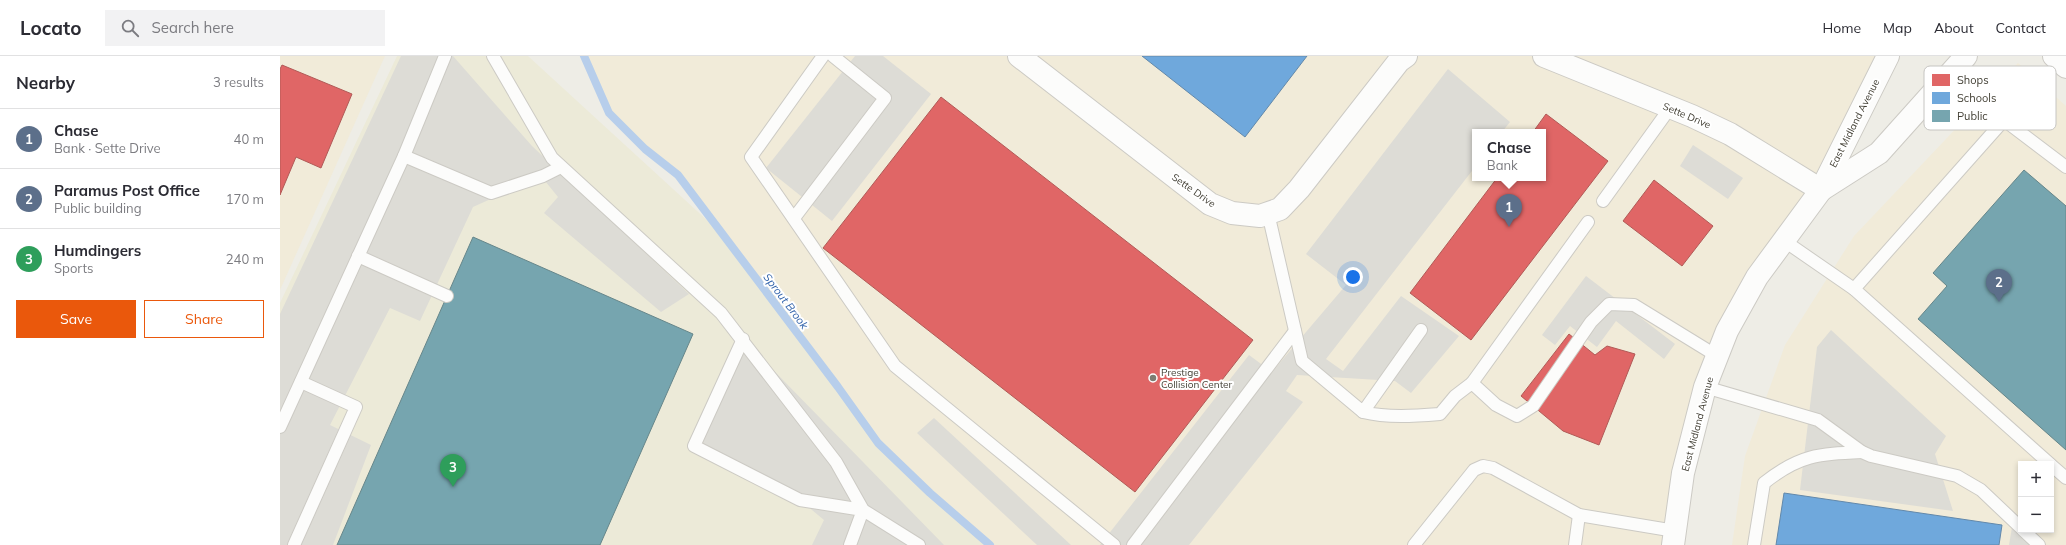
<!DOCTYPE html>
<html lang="en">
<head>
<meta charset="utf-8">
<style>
	body { margin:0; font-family:Mulish,sans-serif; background:#f2f2f3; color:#2b2b33 }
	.controls { position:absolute; right:12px; bottom:12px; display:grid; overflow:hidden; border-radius:0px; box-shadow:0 2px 6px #0003 }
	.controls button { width:36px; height:36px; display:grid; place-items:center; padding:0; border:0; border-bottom:1px solid #e1e1e2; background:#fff; color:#2b2b33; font:20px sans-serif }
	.you { position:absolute; left:1073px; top:221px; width:14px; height:14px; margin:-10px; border:3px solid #fff; border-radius:50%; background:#1a73e8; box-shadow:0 0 0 6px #1a73e833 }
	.badge { display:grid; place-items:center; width:26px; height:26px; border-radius:50%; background:#ea580c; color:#fff; font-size:13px; font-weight:700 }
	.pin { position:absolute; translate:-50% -33px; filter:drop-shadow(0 1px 2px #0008) }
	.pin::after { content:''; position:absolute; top:21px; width:14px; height:12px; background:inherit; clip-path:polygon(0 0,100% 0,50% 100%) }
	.popup { position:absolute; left:1192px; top:73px; width:74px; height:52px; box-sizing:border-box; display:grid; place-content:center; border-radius:0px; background:#fff; filter:drop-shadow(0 1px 3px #0005); font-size:13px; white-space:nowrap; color:#7c7c81 }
	.popup b { font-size:15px; color:#2b2b33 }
	.popup::after { content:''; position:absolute; left:50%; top:100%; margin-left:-8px; border:8px solid transparent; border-top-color:#fff }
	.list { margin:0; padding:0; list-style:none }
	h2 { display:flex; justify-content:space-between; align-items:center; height:52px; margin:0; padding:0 16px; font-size:17px }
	h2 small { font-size:13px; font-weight:400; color:#7c7c81 }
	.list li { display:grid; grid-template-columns:26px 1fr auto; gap:12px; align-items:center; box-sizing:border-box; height:60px; padding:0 16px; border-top:1px solid #e1e1e2 }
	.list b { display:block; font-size:15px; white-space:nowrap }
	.list p { margin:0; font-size:13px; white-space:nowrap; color:#7c7c81 }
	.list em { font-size:13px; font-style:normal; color:#7c7c81 }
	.actions { display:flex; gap:8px; padding:12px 16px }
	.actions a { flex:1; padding:9px 0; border:1px solid #ea580c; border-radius:0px; text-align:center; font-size:14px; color:#ea580c }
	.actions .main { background:#ea580c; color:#fff }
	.icon { flex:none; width:22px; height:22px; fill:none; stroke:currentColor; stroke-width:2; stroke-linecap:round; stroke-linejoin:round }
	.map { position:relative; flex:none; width:1786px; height:489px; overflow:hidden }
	header { display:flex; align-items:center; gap:24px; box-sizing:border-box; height:56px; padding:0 20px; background:#fff; border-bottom:1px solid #e1e1e2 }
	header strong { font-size:19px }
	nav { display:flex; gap:22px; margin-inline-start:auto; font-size:14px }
	.search { width:280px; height:36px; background:#f2f2f3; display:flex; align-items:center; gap:10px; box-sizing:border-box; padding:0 14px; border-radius:0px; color:#7c7c81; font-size:15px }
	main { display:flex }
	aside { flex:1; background:#fff }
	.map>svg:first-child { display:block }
	.commercial { fill:#f1ebd9; fill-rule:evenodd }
	.education { fill:#ecead8 }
	.parking { fill:#dddcd6 }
	.shops { fill:#e06666; stroke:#b15a57 }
	.schools { fill:#6fa8dc; stroke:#6288aa }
	.public { fill:#76a5af; stroke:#66868a }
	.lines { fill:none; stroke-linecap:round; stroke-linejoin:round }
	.stream { stroke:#b7ceeb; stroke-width:8 }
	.service-casing { stroke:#cccac4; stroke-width:14 }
	.minor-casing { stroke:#cccac4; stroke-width:24 }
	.tertiary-casing { stroke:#cccac4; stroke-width:24 }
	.service { stroke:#fcfcfb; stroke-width:12 }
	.minor { stroke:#fcfcfb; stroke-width:22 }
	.tertiary { stroke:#fcfcfb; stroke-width:22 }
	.poi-dot { fill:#7e7c72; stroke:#fff; stroke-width:1.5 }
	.labels { text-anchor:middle; stroke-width:4; stroke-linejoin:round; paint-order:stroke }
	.street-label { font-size:10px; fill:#423f34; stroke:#fff }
	.poi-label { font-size:10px; fill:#423f34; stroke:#fff; text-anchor:start }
	.water-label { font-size:11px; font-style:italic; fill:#3162aa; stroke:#fff }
	.key { fill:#fff; stroke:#c6c5c2; stroke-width:1 }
	.key-label { font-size:11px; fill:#423f34 }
</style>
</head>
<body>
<header>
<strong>Locato</strong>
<div class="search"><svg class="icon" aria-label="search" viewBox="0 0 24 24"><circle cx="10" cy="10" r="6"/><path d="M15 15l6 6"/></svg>Search here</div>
<nav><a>Home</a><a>Map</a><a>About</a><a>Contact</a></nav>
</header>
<main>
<aside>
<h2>Nearby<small>3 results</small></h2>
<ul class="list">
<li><span class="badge" style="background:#5c6f8a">1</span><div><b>Chase</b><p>Bank · Sette Drive</p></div><em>40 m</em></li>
<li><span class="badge" style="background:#5c6f8a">2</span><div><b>Paramus Post Office</b><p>Public building</p></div><em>170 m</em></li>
<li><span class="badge" style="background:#2e9e5b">3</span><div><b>Humdingers</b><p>Sports</p></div><em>240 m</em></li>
</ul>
<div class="actions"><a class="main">Save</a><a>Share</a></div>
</aside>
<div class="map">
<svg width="1786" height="489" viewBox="0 0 1786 489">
	<rect width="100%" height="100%" fill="#eeede6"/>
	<!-- commercial -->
	<g class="commercial">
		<polygon points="0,0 105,0 0,234"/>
		<path d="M304,0H1608L1447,275L1393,489H710L650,437L598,387L558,331L398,119L365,93L329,57ZM1195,76H1263V122H1195Z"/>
		<path d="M1738,7L1786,50V489H1452L1465,400L1505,289L1574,180ZM1741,408H1771V474H1741Z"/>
	</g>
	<!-- education -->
	<polygon class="education" points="117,0 248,0 441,177 598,387 711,489 0,489 0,247"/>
	<!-- parking -->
	<g class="parking">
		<polygon points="121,0 173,0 252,90 409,238 381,256 264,157 278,141 261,120 193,151 140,265 110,252 50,369 91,389 53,489 0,489 0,258"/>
		<polygon points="575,0 603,0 651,38 552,165 486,112"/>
		<polygon points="1168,13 1230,66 1222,76 1195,76 1195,111 1046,303 1063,315 1121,240 1179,280 1131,337 1115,325 1017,319 1006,335 1023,346 909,489 820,489 969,299 992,316 1066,229 1026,198"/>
		<polygon points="1413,89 1463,122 1448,143 1400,110"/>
		<polygon points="1306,220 1395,288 1384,303 1336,265 1317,291 1290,270 1275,289 1262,279"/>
		<polygon points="1551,274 1666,380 1655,398 1673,455 1520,434 1537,291"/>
		<polygon points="463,283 664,489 532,489 544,464 520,444 414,390"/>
		<polygon points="654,362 791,489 757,489 637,377"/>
		<polygon points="1732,471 1752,489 1729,489"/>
	</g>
	<!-- shops -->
	<g class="shops">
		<polygon points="2,9 72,38 41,112 16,101 0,139 0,13"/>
		<polygon points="661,41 973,284 855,436 543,192"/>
		<polygon points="1266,58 1328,105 1191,284 1130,237 1217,122 1263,122 1263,76 1253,76"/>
		<polygon points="1374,124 1433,170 1402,210 1343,165"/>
		<polygon points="1289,278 1315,299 1327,290 1355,298 1319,389 1283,375 1241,340"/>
	</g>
	<!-- schools -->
	<g class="schools">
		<polygon points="862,0 1027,0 965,81"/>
		<polygon points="1504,437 1722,469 1719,489 1496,489"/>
	</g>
	<!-- public -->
	<g class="public">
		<polygon points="1744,114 1786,150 1786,394 1638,263 1667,230 1653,217"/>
		<polygon points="193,181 413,278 320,489 57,489"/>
	</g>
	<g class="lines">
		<!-- stream -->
		<polyline class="stream" points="304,0 329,57 365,93 398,119 558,331 598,387 650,437 710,489"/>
		<defs>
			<g id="service">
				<polyline points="213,0 272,102 441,257 556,406 583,454 639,489"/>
				<polyline points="543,0 471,101 615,310 834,489"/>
				<polyline points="124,100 211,137 263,120 281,111"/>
				<polyline points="1323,145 1390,52"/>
				<polyline points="988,157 1022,305 1083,356 1141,274"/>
				<polyline points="514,162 605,42 553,0"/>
				<polyline points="1503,184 1574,233 1770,408"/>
				<polyline points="78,200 167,240"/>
				<polyline points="1574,233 1724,64 1786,111"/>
				<polyline points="463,283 414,390 520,444 583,454 570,489"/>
				<polyline points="1192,327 1308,166"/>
				<polyline points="1425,331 1538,364 1582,396 1591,400 1677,420 1701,434 1741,472"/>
				<path d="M1083,356C1107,362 1135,360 1160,358L1175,340L1192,327L1216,349L1237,360L1253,350L1311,266L1329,248L1354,249L1437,300"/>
				<polyline points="0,371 124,100 165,0"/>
				<polyline points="1771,409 1786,422"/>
				<polyline points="1743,474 1759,489"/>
				<polyline points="14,489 76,351 21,326"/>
				<polyline points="853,489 1015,275"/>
				<polyline points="1134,489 1194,414 1203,410 1213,412 1299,459 1395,475"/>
				<polyline points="1295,489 1299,459"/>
				<path d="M1474,489L1484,427C1519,399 1538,398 1582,396"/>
			</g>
			<g id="minor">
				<polyline points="739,0 930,148 952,157 980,160 1000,153 1019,133 1119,5 1126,0"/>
				<polyline points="1264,0 1412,60 1450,78 1541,134"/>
				<polyline points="1774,0 1786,11"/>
			</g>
			<g id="tertiary">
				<polyline points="1541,134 1599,97 1686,0"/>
				<polyline points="1393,489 1403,417 1425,331 1447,275 1477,221 1541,134 1608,0"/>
			</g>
		</defs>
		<!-- service casing -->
		<use href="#service" class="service-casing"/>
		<!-- minor casing -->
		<use href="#minor" class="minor-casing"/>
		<!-- tertiary casing -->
		<use href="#tertiary" class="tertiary-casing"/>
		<!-- service -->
		<use href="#service" class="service"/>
		<!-- minor -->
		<use href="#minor" class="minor"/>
		<!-- tertiary -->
		<use href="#tertiary" class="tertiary"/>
	</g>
	<!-- markers -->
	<circle class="poi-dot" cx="873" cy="322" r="4"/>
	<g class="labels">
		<!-- street labels -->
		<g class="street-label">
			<text transform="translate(1407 59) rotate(23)" y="4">Sette Drive</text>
			<text transform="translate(1574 67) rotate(-63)" y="4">East Midland Avenue</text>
			<text transform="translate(914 134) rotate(35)" y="4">Sette Drive</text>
			<text transform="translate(1417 368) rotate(-75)" y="4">East Midland Avenue</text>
		</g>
		<!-- poi labels -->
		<g class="poi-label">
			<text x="881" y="320">Prestige<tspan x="881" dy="12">Collision Center</tspan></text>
		</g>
		<!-- water labels -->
		<g class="water-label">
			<text transform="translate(506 245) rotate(53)" y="4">Sprout Brook</text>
		</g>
	</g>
	<!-- legend -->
	<rect x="1644" y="10" width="132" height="64" rx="6" class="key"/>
	<rect x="1652" y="18" width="18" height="12" fill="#e06666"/>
	<rect x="1652" y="36" width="18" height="12" fill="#6fa8dc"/>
	<rect x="1652" y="54" width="18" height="12" fill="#76a5af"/>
	<g class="key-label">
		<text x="1677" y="28">Shops</text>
		<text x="1677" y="46">Schools</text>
		<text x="1677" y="64">Public</text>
	</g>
</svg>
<div class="controls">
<button>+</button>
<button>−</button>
</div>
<div class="you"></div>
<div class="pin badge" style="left:1229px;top:171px;background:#5c6f8a">1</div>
<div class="popup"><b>Chase</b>Bank</div>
<div class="pin badge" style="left:1719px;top:246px;background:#5c6f8a">2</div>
<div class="pin badge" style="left:173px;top:431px;background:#2e9e5b">3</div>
</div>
</main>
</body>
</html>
